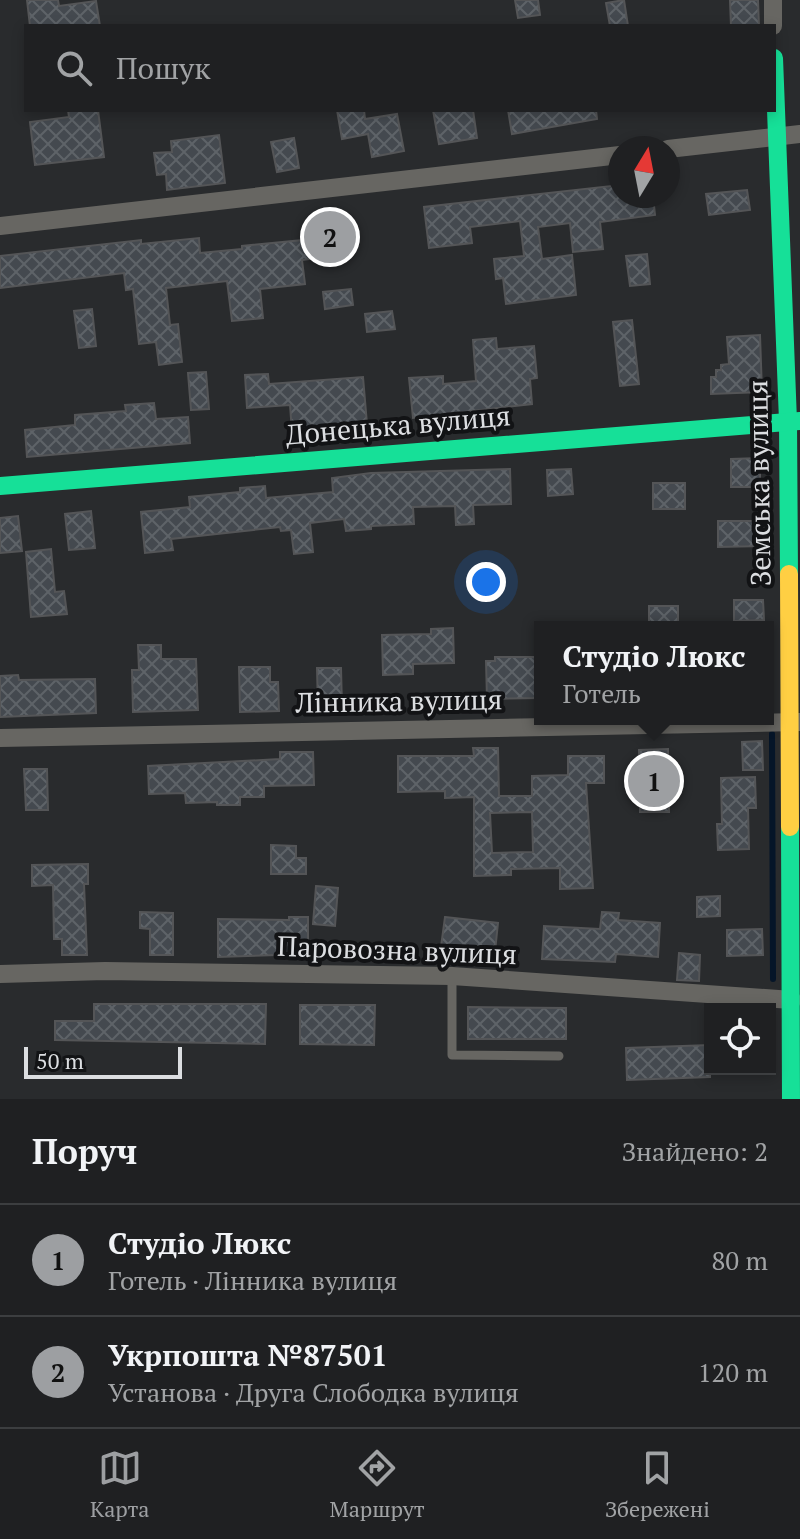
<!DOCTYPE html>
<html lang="uk">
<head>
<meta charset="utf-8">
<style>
	body { margin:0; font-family:"PT Serif",serif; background:#2c2d2f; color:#f1f3f6 }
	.controls { position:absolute; right:24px; bottom:24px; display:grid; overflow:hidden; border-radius:0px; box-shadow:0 4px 12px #0003 }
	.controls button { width:72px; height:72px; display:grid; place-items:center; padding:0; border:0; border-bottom:2px solid #3c3e40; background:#1f2022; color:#f1f3f6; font:40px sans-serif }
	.compass { position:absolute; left:608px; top:136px; width:72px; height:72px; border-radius:50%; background:#1f2022; box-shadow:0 4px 12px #0003; rotate:10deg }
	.scale { position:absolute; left:24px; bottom:20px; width:158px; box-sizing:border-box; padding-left:8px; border:4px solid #dcdee1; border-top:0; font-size:22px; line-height:28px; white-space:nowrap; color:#dcdee1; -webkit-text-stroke:6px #121315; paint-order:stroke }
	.you { position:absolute; left:486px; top:582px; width:28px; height:28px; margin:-20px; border:6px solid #fff; border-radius:50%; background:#1a73e8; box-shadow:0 0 0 12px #1a73e833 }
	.badge { display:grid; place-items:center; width:52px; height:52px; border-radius:50%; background:#9d9fa2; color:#111; font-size:26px; font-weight:700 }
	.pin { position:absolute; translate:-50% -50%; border:4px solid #fff; box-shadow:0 2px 8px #0006 }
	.popup { position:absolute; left:534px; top:621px; width:240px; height:104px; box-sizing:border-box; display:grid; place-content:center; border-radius:0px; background:#1f2022; filter:drop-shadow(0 2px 6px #0005); font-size:26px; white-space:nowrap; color:#a1a3a5 }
	.popup b { font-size:30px; color:#f1f3f6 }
	.popup::after { content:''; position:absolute; left:50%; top:100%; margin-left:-16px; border:16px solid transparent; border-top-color:#1f2022 }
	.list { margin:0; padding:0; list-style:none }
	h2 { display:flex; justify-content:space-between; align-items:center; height:104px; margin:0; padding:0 32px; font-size:34px }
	h2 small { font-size:26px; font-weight:400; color:#a1a3a5 }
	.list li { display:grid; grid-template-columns:52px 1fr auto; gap:24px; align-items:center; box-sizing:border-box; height:112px; padding:0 32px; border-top:2px solid #3c3e40 }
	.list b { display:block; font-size:30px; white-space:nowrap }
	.list p { margin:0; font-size:26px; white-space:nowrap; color:#a1a3a5 }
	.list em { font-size:26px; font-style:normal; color:#a1a3a5 }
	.icon { flex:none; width:44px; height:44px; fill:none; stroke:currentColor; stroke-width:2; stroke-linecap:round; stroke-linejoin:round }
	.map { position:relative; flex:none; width:800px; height:1099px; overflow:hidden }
	.search { position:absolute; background:#1f2022; box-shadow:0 4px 12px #0003; left:24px; right:24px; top:24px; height:88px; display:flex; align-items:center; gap:20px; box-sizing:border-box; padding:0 28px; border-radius:0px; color:#a1a3a5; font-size:30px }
	.sheet { height:328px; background:#1f2022 }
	nav { display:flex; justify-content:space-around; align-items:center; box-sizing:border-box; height:112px; border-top:2px solid #3c3e40; background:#1f2022; font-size:22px; color:#a1a3a5 }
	nav a { display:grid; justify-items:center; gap:4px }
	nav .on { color:#9d9fa2 }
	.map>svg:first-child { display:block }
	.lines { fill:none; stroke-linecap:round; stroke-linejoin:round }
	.stream { stroke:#051528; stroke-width:6 }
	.building { fill:url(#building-cross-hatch); stroke:#545557; stroke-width:2; fill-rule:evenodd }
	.lane { stroke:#676662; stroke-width:9 }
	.street { stroke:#676662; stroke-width:18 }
	.fast { stroke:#16e098; stroke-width:18 }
	.slow { stroke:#ffcf43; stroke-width:18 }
	.labels { text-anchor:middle; stroke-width:8; stroke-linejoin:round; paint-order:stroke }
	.street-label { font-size:28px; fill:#dcdee1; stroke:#121315 }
</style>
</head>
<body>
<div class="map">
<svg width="800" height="1099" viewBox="0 0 800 1099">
	<defs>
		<pattern id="building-cross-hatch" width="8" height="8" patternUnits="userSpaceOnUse" patternTransform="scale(2)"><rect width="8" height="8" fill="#44494f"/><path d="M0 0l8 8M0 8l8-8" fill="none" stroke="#5e6368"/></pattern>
	</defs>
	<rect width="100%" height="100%" fill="#292b2d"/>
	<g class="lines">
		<!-- stream -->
		<polyline class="stream" points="772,734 773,979"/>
	</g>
	<!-- building -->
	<g class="building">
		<polygon points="27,0 58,0 59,6 96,1 100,26 30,26"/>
		<polygon points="515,0 538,0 540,15 518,18"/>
		<polygon points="624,0 628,26 610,26 606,3"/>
		<polygon points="730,0 758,0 759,26 731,26"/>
		<polygon points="68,110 98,110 104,157 35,165 30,122 69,117"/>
		<polygon points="337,110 364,110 365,119 397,114 404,151 372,157 368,134 342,139"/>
		<polygon points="433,110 473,110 477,138 439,144"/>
		<polygon points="508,110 596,110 597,119 512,134"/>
		<polygon points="219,135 225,183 167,190 166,174 157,175 154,153 172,152 171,141"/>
		<polygon points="294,138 299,168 277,172 271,142"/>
		<polygon points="620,185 620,196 653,196 655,215 600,222 603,249 573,252 570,223 538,227 542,259 572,255 576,295 506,304 503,278 496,279 494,259 524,256 520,221 470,227 472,243 429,248 424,207"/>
		<polygon points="747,190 750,210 709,215 706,194"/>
		<polygon points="344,215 348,254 302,260 305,284 260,289 263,318 232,321 227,281 166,288 170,325 178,324 182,362 159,365 156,342 139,344 133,289 126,290 124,273 0,288 0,256 141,240 141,244 199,238 200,253 242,249 242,246 313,239 312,228 318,228 317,218"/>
		<polygon points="647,254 650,284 630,286 626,256"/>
		<polygon points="351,289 353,305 325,309 323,292"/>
		<polygon points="92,309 96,346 79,348 74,311"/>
		<polygon points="392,311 395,329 367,332 365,314"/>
		<polygon points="632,320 639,384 620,386 613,322"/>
		<polygon points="760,335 762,392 711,394 711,377 716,377 716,370 721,370 721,365 729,364 727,337"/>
		<polygon points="496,338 497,349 534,346 537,378 530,379 532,404 413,418 409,378 443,376 443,384 476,381 473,340"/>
		<polygon points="206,372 209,409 191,410 188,373"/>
		<polygon points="268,374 269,384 363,377 367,424 316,427 316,430 292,432 290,405 247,408 245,375"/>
		<polygon points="154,403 156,419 188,417 190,443 27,457 25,430 75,425 75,415 126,411 125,405"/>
		<polygon points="760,458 760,487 731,487 731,459"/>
		<polygon points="510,469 511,504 473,505 474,524 456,525 455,506 413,507 414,524 371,526 371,529 346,531 344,519 310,523 313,552 294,554 291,530 281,531 280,527 171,539 173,550 145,553 141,512 190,507 189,497 240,492 240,488 265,486 266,498 333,492 332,478 371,473"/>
		<polygon points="571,469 573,494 548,496 547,470"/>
		<rect x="653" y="483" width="32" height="26"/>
		<polygon points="91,511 95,548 69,550 65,514"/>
		<polygon points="18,516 22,551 0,553 0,518"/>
		<polygon points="718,521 763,521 764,546 718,547"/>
		<polygon points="51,549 55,592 64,591 67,614 31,617 26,552"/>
		<polygon points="734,600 763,600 764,620 734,621"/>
		<rect x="649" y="606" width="29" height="21"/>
		<polygon points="453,628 454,663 413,664 413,674 383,675 382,635 431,634 431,629"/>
		<polygon points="138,645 161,645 161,659 196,659 198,710 133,712 132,670 139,670"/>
		<polygon points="495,657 540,657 540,698 487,699 486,661 495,661"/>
		<polygon points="239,667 270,667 270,682 278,682 279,711 240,712"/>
		<polygon points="317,668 341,668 342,707 318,708"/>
		<polygon points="18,675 19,680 95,679 96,713 0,717 0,676"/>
		<polygon points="762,741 763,770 743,770 742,742"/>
		<path d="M473,748H498L499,796H532V776L568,775V756H604V783H586L593,888L560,889V868L511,869V875L474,876V797L445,798V791L398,792V756H474ZM532,812L533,852L492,853L490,813Z"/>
		<polygon points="668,749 669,812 640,812 639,750"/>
		<polygon points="280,752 313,752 314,785 264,786 264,797 240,797 240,805 217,805 217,802 186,803 185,793 149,794 148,766 280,759"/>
		<polygon points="24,769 47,769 48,810 26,810"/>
		<polygon points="755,777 756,808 748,808 749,849 718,850 717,824 722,824 721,778"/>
		<polygon points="271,845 296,846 296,858 306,858 306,874 271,874"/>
		<polygon points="88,864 88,884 84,884 87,955 62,955 62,939 54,939 53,885 32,886 32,865"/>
		<polygon points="316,886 338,888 335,926 313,924"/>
		<polygon points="720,896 720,916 697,917 697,897"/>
		<polygon points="140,912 173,913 173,955 150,955 150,929 140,928"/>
		<polygon points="602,912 619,913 618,920 660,923 658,957 616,954 615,962 542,959 544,926 600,929"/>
		<polygon points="289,917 308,917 308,954 218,957 218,919 289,920"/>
		<polygon points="445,917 498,923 494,961 440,954"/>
		<polygon points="762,929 763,955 727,956 727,930"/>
		<polygon points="679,953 700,955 699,981 677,980"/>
		<polygon points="94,1004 266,1004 265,1044 55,1040 55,1021 94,1021"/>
		<polygon points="300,1005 375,1005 374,1045 300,1044"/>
		<polygon points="468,1007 566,1008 566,1039 468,1039"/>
		<polygon points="710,1045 710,1077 627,1080 626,1048"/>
	</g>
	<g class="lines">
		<!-- lane -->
		<polyline class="lane" points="452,976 452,1055 559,1056"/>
		<!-- street -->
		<g class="street">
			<polyline points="773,0 773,26"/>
			<polyline points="668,149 800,134"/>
			<polyline points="0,226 620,155"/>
			<polyline points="0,738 800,722"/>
			<polyline points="0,974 105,971 452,976 792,1000"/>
		</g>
		<!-- fast -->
		<g class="fast">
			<polyline points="774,58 788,421 789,574"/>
			<polyline points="0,486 800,421"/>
			<polyline points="790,827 791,1099"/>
		</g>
		<!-- slow -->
		<polyline class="slow" points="789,574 790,827"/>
	</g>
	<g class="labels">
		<!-- street labels -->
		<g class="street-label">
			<text transform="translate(398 425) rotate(-5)" y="10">Донецька вулиця</text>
			<text transform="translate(759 483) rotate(-91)" y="10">Земська вулиця</text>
			<text transform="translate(399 701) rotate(-1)" y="10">Лінника вулиця</text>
			<text transform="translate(397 950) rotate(2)" y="10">Паровозна вулиця</text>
		</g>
	</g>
</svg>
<div class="controls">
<button><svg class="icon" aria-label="locate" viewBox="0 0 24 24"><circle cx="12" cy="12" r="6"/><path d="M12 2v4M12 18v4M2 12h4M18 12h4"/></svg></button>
</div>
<svg class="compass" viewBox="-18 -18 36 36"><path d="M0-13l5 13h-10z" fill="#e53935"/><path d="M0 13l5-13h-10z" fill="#a1a3a5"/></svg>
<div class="scale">50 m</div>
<div class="you"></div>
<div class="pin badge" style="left:654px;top:781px">1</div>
<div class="popup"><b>Студіо Люкс</b>Готель</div>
<div class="pin badge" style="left:330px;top:237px">2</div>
<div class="search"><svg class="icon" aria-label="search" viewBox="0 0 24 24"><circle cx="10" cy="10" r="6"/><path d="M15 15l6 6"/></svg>Пошук</div>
</div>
<section class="sheet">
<h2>Поруч<small>Знайдено: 2</small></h2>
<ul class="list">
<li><span class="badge">1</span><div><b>Студіо Люкс</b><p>Готель · Лінника вулиця</p></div><em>80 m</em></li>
<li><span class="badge">2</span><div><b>Укрпошта №87501</b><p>Установа · Друга Слободка вулиця</p></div><em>120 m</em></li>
</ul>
</section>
<nav>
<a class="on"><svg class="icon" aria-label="map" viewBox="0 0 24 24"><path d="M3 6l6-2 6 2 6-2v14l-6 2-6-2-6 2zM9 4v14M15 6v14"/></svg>Карта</a>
<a><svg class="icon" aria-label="directions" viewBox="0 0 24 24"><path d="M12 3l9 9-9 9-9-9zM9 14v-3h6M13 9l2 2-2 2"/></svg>Маршрут</a>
<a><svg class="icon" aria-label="saved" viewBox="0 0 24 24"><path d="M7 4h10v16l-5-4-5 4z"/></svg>Збережені</a>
</nav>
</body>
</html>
